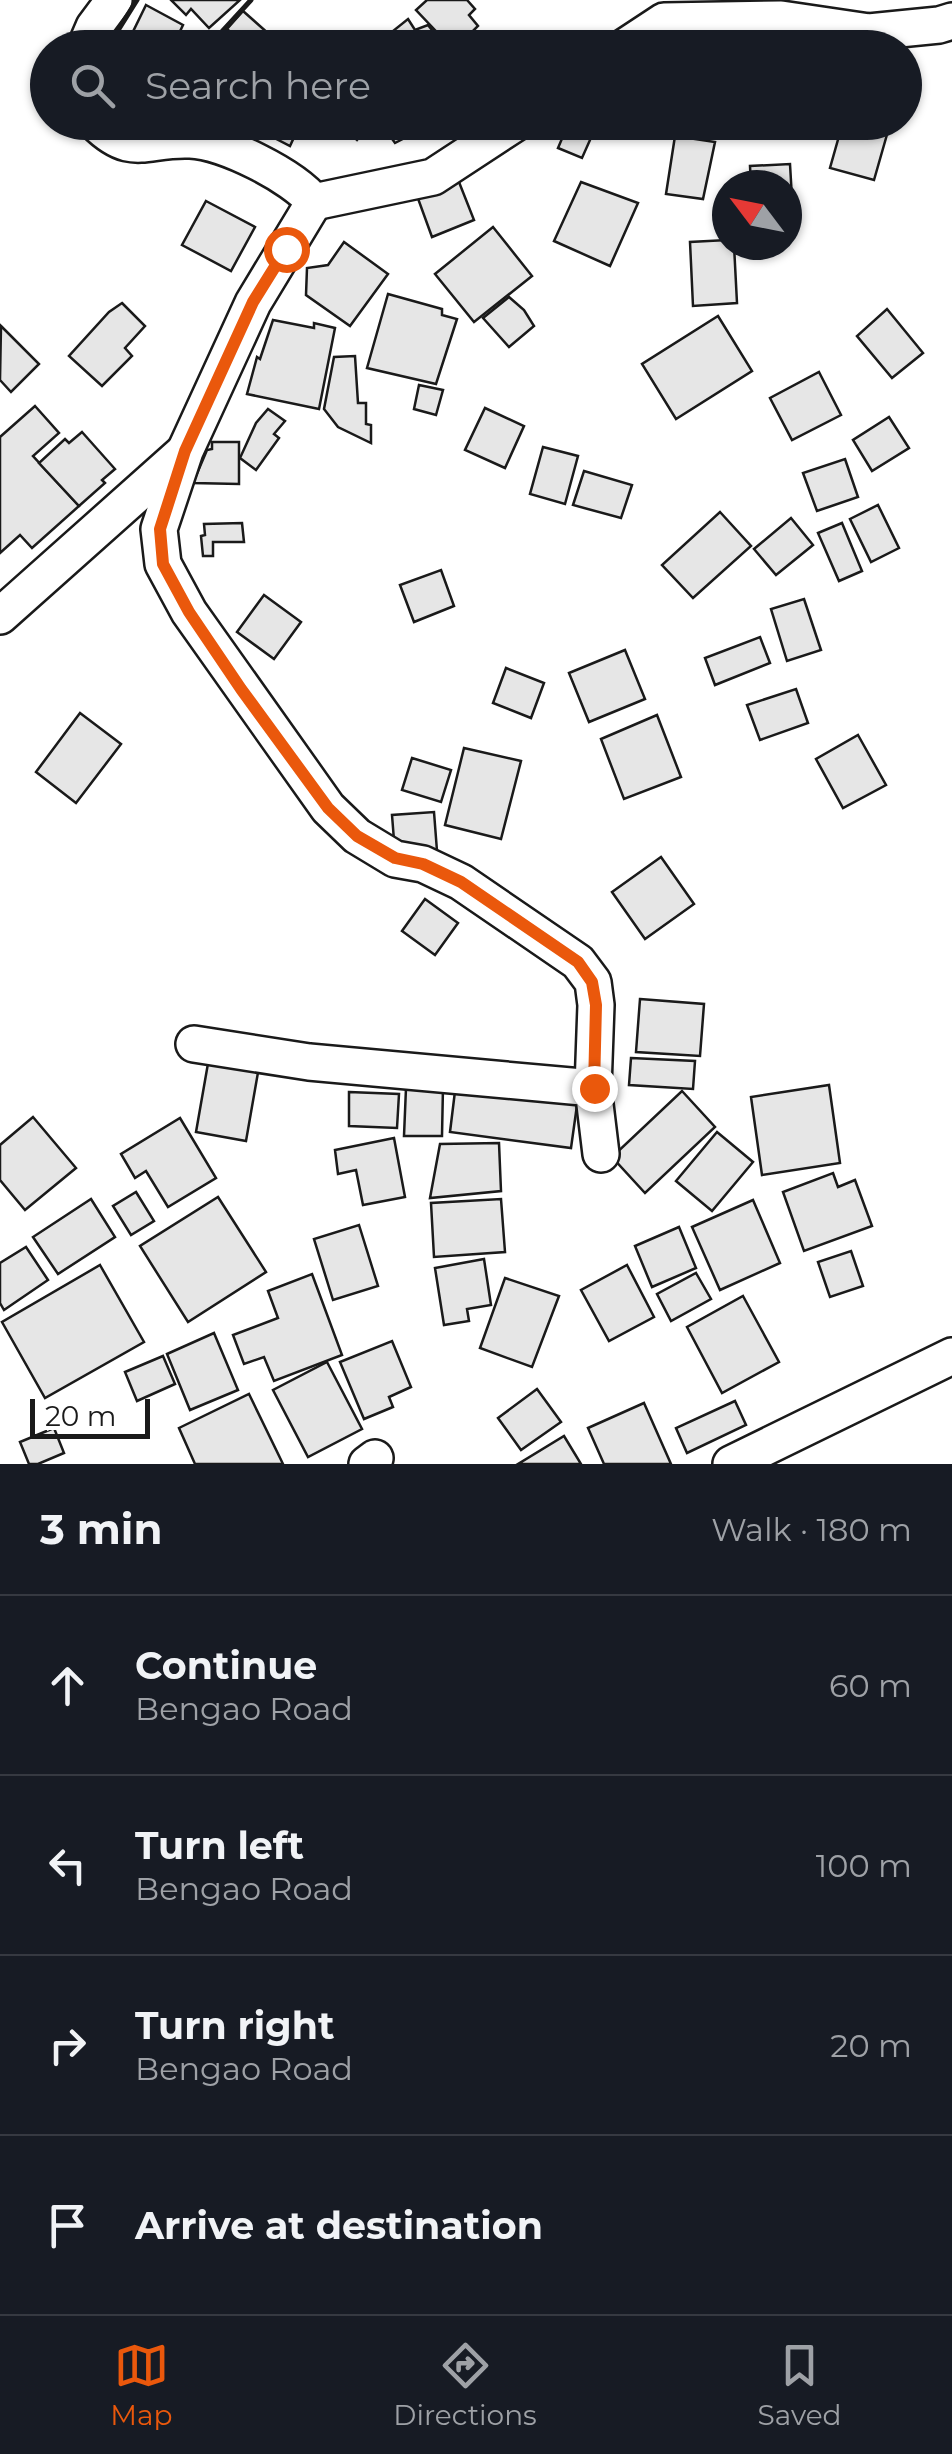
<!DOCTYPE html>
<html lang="en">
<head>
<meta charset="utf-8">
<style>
	body { margin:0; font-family:Montserrat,sans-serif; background:#242831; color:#f1f3f6 }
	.compass { position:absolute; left:712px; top:170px; width:90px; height:90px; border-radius:50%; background:#171b24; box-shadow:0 2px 8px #0004; rotate:302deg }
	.scale { position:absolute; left:30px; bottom:25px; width:120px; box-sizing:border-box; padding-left:10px; border:5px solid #1a1a1a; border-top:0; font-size:28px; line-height:35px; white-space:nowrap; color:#1a1a1a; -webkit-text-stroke:8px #fff; paint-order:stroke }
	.stop { position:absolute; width:30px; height:30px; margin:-22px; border:8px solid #ea580c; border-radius:50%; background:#fff }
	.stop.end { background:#ea580c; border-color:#fff; box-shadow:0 2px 10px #0008 }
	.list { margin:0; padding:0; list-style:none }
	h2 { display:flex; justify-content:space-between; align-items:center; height:130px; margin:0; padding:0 40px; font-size:42px }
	h2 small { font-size:32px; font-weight:400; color:#9ea1a6 }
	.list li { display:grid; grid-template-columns:65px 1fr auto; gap:30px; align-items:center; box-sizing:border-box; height:180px; padding:0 40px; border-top:2px solid #363941 }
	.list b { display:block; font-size:38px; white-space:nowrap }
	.list p { margin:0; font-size:32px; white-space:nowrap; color:#9ea1a6 }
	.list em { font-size:32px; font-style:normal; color:#9ea1a6 }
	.icon { flex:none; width:55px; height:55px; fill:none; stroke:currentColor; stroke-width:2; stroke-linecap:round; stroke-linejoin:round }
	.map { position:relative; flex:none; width:952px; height:1464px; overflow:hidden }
	.search { position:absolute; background:#171b24; box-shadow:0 2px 8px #0004; left:30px; right:30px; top:30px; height:110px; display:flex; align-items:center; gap:25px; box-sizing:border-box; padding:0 35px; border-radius:55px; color:#9ea1a6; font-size:38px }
	.sheet { height:850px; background:#171b24 }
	nav { display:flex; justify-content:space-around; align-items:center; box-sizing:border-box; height:140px; border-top:2px solid #363941; background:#171b24; font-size:28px; color:#9ea1a6 }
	nav a { display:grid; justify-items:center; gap:5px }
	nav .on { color:#ea580c }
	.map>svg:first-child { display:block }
	.building { fill:#e6e6e6; stroke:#1a1a1a; stroke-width:2.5 }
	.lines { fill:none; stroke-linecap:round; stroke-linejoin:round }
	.minor-casing { stroke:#1a1a1a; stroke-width:40 }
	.minor { stroke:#fff; stroke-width:35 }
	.wall { stroke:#1a1a1a; stroke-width:5 }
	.route { stroke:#ea580c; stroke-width:12 }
</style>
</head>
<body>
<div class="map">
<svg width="952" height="1464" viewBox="0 0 952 1464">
	<rect width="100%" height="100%" fill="#fff"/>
	<!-- building -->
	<g class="building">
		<polygon points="171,0 240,0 209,28 191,9 186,15"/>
		<polygon points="427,0 467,0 475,9 469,15 478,26 456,48 452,48 416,10"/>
		<polygon points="146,5 183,25 172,48 125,48"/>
		<polygon points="243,11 278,42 283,48 248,48 227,29"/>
		<polygon points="408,19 415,30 428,25 446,48 387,48 383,39"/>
		<polygon points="270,122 301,122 290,146 267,134"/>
		<polygon points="337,122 372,122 357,140"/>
		<polygon points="380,122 423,122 426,127 395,143"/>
		<polygon points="569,122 594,131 582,158 558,148"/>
		<polygon points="843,122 890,124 874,180 830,168"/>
		<polygon points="675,136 715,142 703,199 666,194"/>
		<polygon points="790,164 793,216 787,216 787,185 751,185 750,166"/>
		<polygon points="457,177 474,220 432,237 416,193"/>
		<polygon points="581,182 638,203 610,266 554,241"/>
		<polygon points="206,201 255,227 231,271 182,245"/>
		<polygon points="493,227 532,276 474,322 435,274"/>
		<polygon points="727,240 727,245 734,245 737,303 693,306 690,242"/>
		<polygon points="344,242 388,274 350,326 306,295 307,268 328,265"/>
		<polygon points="388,294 442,309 442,315 457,319 436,384 367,368"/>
		<polygon points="509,297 524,310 534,326 509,347 483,318"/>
		<polygon points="122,303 145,326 125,348 132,356 102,386 69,356 109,312"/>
		<polygon points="887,309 923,353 892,378 857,336"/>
		<polygon points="718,316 752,371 676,419 642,364"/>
		<polygon points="273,320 314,328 314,323 335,328 319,409 247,394 257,357 260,359"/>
		<polygon points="1,326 39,364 11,392 0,380"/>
		<polygon points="355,356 358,403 366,403 366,424 371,425 371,443 338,427 324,409 334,357"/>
		<polygon points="819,372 841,415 792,440 770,398"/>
		<polygon points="419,385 443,390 436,415 414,409"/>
		<polygon points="35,406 59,433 33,456 79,506 32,548 20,535 0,553 0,437"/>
		<polygon points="485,408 524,426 505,468 465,450"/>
		<polygon points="268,409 285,421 274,434 279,438 256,470 240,458 256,423"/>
		<polygon points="889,417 909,448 872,471 853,440"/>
		<polygon points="82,432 115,469 102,480 105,483 79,506 39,463 65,439 69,443"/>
		<polygon points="212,442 239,442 239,484 193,483 207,450 212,449"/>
		<polygon points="543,447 578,456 565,504 530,494"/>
		<polygon points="845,459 858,497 817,511 803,473"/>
		<polygon points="584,471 632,485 621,518 573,505"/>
		<polygon points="878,505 899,548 871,562 850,519"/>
		<polygon points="720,512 751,546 693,598 662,565"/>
		<polygon points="791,518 813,545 776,575 754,549"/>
		<polygon points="242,523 244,542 213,542 213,556 203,556 201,536 205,535 204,524"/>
		<polygon points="842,523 862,571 839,581 818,533"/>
		<polygon points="441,570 454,606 414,622 400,585"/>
		<polygon points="264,595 301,622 274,659 237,632"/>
		<polygon points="804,599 821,650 787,661 771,609"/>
		<polygon points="760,637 770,663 715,685 705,658"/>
		<polygon points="625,650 645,699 589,722 569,673"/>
		<polygon points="506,668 544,683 531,718 493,703"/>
		<polygon points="796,689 808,723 760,740 747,705"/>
		<polygon points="80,713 121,744 76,803 36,772"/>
		<polygon points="657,715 681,777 624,799 601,739"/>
		<polygon points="858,735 886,785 843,808 816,759"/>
		<polygon points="464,748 521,761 501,839 445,825"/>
		<polygon points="412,758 451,770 441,802 402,790"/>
		<polygon points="434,812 437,851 395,853 392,815"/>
		<polygon points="661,857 694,904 645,939 612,892"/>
		<polygon points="425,899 458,923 435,955 402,931"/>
		<polygon points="640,999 704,1004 700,1056 636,1052"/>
		<polygon points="210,1052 260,1061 246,1141 196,1132"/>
		<polygon points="631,1058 695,1061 693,1089 629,1085"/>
		<polygon points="456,1083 578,1098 571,1148 450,1132"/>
		<polygon points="829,1085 840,1163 762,1175 751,1097"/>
		<polygon points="443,1087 442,1136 404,1136 406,1088"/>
		<polygon points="682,1091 715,1127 645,1193 612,1157"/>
		<polygon points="349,1092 399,1094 397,1128 349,1126"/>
		<polygon points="33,1117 76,1168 25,1210 0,1180 0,1145"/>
		<polygon points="180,1118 216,1178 168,1207 146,1171 135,1178 121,1154"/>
		<polygon points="717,1132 753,1162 712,1211 676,1181"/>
		<polygon points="394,1138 405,1197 363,1205 356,1170 338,1174 335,1150"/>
		<polygon points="499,1143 501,1191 430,1198 440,1144"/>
		<polygon points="833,1173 838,1187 855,1180 872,1226 804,1251 783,1192"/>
		<polygon points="136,1192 154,1221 131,1235 113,1206"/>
		<polygon points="218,1197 266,1272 188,1322 140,1246"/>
		<polygon points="91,1199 115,1237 58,1274 33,1237"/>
		<polygon points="501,1199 505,1252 434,1257 431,1203"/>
		<polygon points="753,1200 780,1263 720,1290 692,1227"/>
		<polygon points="359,1225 378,1286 333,1300 314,1239"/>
		<polygon points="679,1227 696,1268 652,1287 635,1246"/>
		<polygon points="26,1247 48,1280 4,1310 0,1303 0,1263"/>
		<polygon points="851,1251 863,1286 830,1297 818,1262"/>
		<polygon points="484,1259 491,1305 467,1309 469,1321 444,1325 435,1268"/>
		<polygon points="100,1265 144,1342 45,1398 2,1322"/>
		<polygon points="627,1265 654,1317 609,1341 581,1290"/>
		<polygon points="696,1273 711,1299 671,1321 657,1294"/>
		<polygon points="312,1274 342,1355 274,1381 264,1357 244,1364 233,1335 278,1318 268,1291"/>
		<polygon points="505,1278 559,1296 532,1367 480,1348"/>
		<polygon points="743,1296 779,1362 722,1393 687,1327"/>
		<polygon points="214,1333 238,1390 190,1410 167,1354"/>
		<polygon points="392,1341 411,1387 389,1397 393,1407 364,1419 340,1362"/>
		<polygon points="163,1356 175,1384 137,1401 125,1372"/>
		<polygon points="327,1362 362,1429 308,1457 273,1390"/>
		<polygon points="537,1389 561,1422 521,1450 498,1418"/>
		<polygon points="249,1394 283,1464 195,1464 179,1428"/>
		<polygon points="735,1401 746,1425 687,1453 676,1428"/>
		<polygon points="644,1403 671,1464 604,1464 588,1428"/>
		<polygon points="54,1428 64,1453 38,1464 29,1464 20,1442"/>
		<polygon points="564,1436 581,1464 518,1464"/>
	</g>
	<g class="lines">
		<defs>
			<g id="minor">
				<polyline points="85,48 94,27 114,0"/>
				<polyline points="623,48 664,21 781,19 869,32 939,25 952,21"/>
				<path d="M95,122C132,159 145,138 190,140C224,141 293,176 314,202L433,177L517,122"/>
				<polyline points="314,202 253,303 185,451 159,529 163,564 189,612 328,808 357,836 395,859 423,864 461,882 578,962 593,982 596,1005 593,1088 601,1154"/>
				<polyline points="0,616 184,452"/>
				<polyline points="194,1044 309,1062 593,1088"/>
				<polyline points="367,1464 375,1458"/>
				<polyline points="731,1464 952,1356"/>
			</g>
		</defs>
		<!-- minor casing -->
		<use href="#minor" class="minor-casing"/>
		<!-- minor -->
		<use href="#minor" class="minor"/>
		<!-- wall -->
		<g class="wall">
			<polyline points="107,48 137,0"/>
			<polyline points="207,48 251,0"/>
		</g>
	</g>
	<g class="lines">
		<!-- route -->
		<polyline class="route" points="286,249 253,302 185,451 160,529 163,564 189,612 241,689 328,808 357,836 395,858 423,864 461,882 578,962 592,982 596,1005 594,1088"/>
	</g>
</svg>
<svg class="compass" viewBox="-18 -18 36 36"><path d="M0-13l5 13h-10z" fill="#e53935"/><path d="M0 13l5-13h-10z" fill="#9ea1a6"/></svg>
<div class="scale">20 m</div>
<div class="stop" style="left:286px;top:249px"></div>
<div class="stop end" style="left:594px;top:1088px"></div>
<div class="search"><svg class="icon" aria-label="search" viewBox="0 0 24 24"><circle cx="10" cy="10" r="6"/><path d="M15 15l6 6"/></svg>Search here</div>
</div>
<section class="sheet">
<h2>3 min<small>Walk · 180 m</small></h2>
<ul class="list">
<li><svg class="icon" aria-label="ahead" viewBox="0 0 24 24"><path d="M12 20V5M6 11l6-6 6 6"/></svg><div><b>Continue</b><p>Bengao Road</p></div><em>60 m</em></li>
<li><svg class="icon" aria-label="left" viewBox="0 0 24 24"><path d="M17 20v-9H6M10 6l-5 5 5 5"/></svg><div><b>Turn left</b><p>Bengao Road</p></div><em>100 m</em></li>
<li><svg class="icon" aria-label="right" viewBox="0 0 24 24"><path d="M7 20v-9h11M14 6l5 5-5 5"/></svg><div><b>Turn right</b><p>Bengao Road</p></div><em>20 m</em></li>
<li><svg class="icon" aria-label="arrive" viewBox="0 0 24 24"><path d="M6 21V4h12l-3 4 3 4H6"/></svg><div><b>Arrive at destination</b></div></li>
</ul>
</section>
<nav>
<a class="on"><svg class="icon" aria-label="map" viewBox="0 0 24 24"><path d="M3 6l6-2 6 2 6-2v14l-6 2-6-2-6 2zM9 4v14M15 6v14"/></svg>Map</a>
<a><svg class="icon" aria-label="directions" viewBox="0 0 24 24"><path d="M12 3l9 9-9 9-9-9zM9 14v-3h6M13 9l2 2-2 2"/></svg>Directions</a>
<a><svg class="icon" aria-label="saved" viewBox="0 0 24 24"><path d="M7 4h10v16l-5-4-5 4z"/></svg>Saved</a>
</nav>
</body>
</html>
